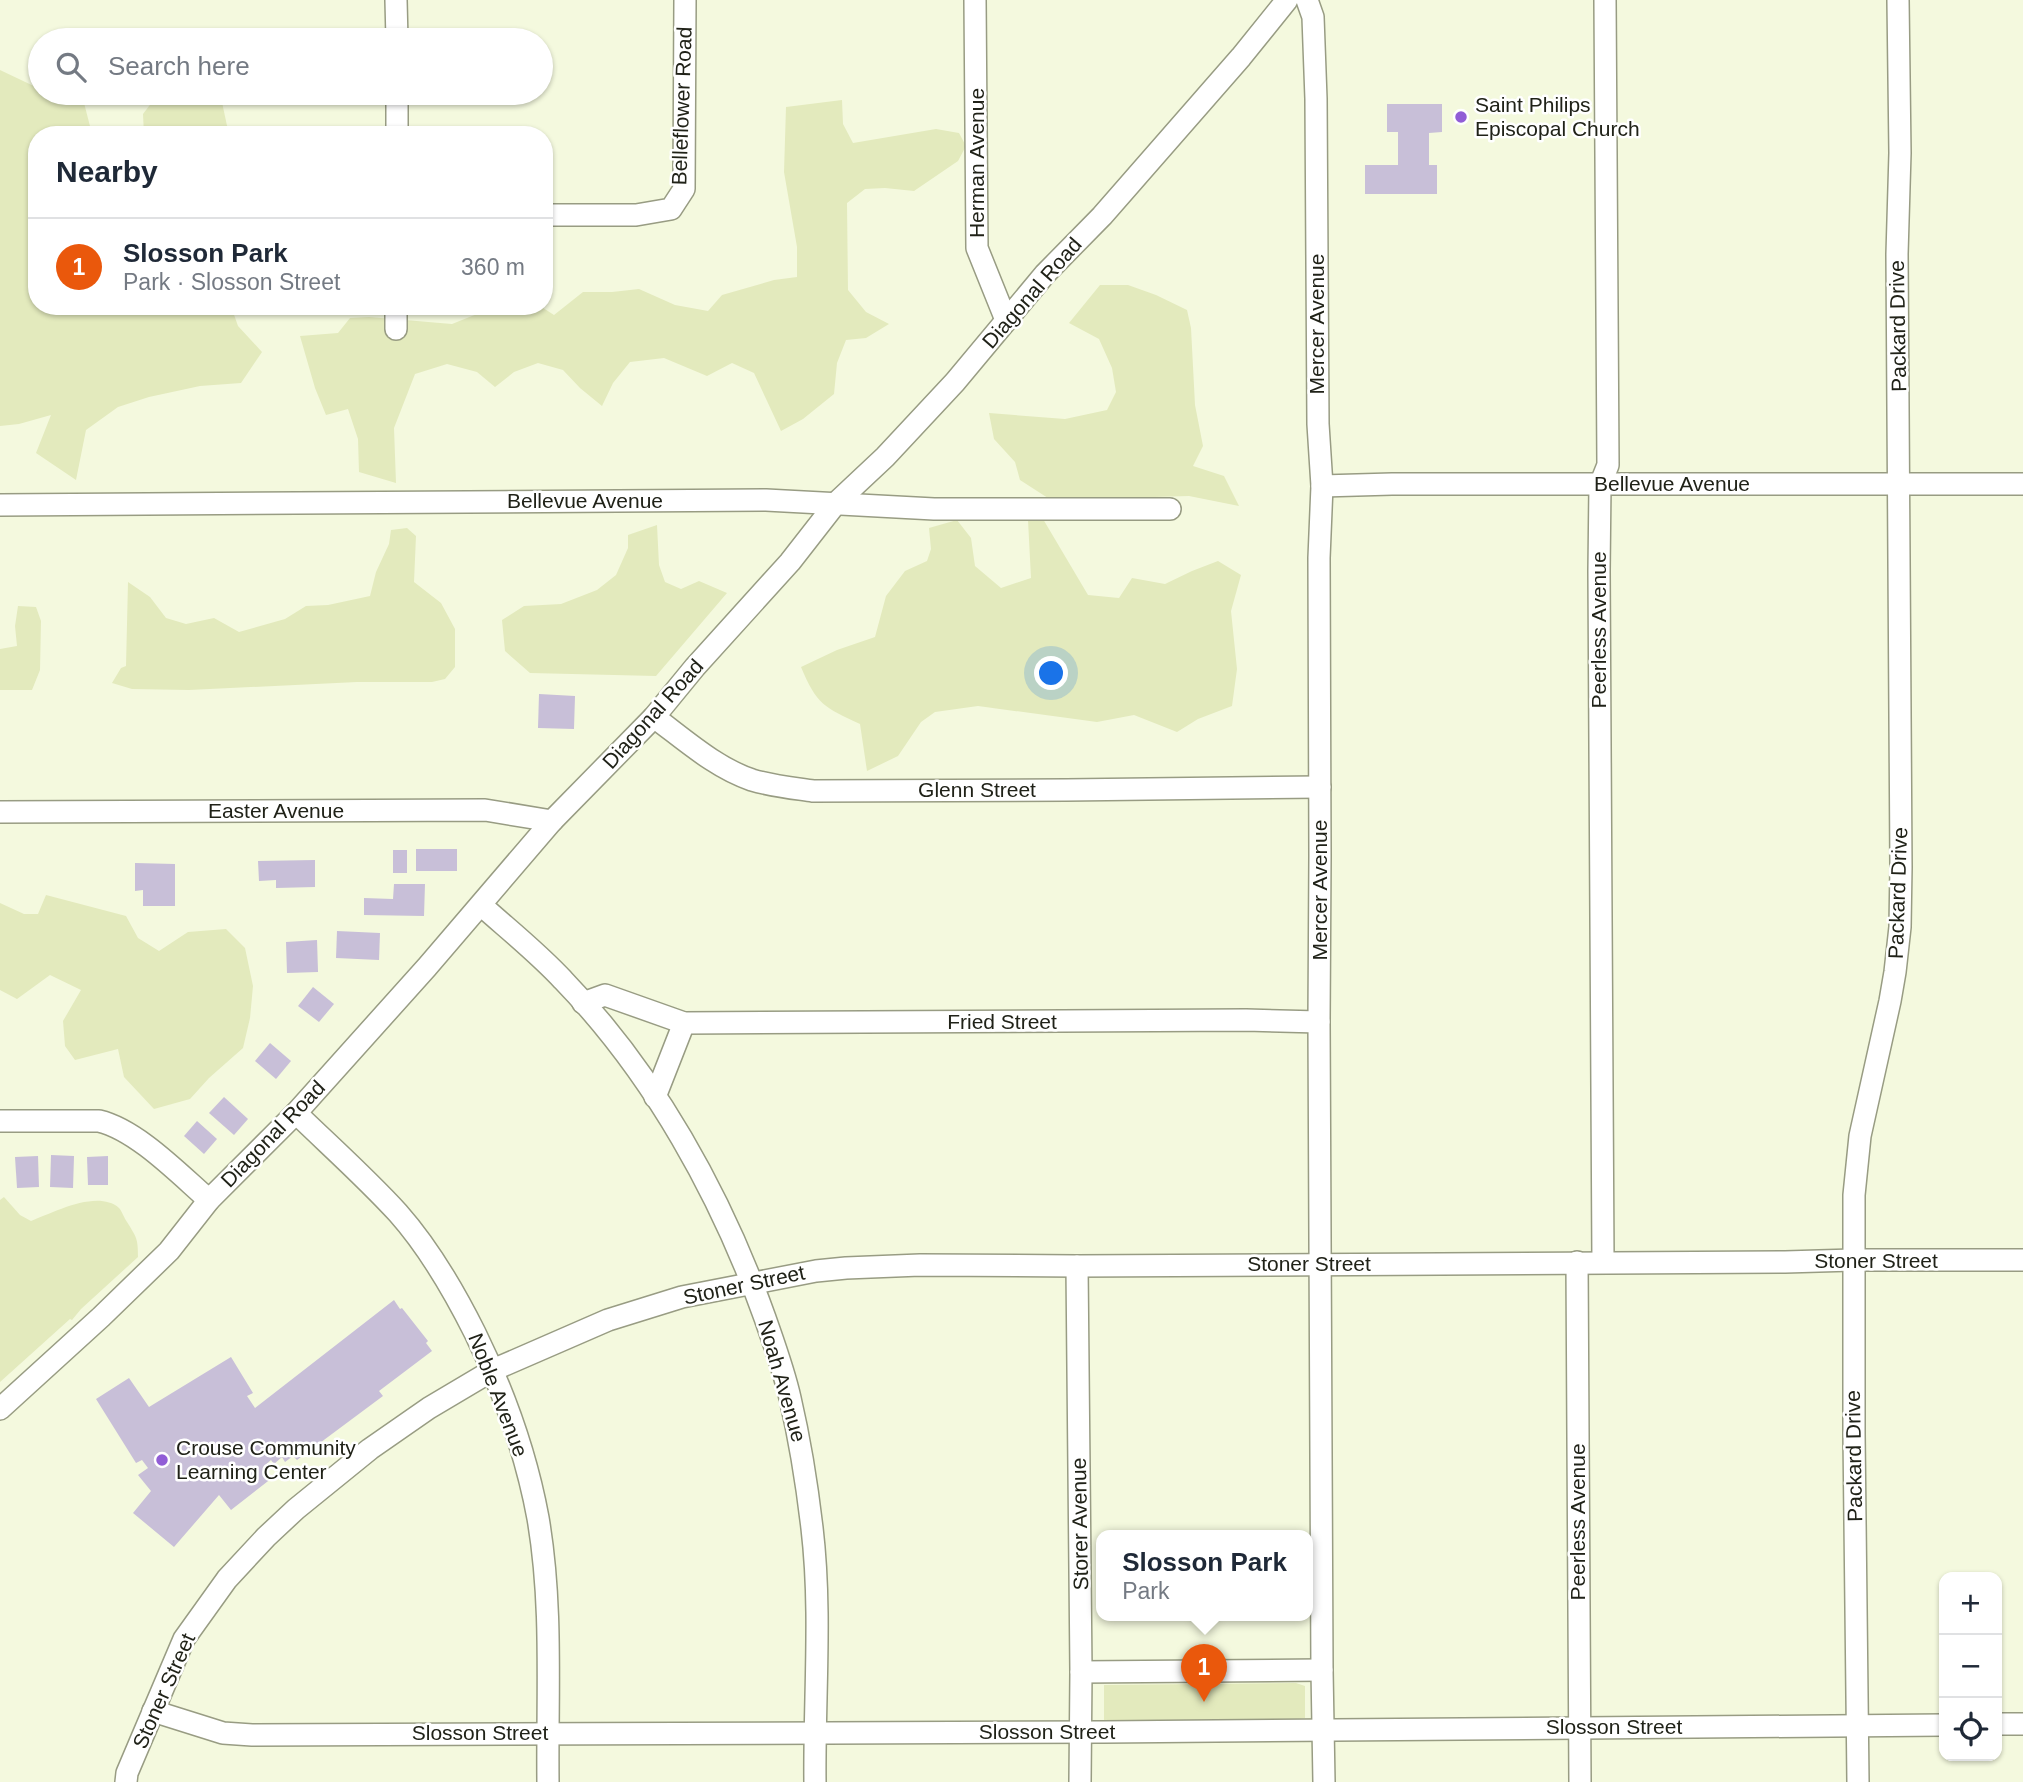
<!DOCTYPE html>
<html lang="en">
<head>
<meta charset="utf-8">
<style>
	body { margin:0; font-family:Helvetica,sans-serif; background:#f2f2f3; color:#1f2937 }
	.controls { position:absolute; right:21px; bottom:21px; display:grid; overflow:hidden; border-radius:14px; box-shadow:0 2px 5px #0004 }
	.controls button { width:63px; height:63px; display:grid; place-items:center; padding:0; border:0; border-bottom:2px solid #e0e1e3; background:#fff; color:#1f2937; font:35px sans-serif }
	.you { position:absolute; left:1052px; top:674px; width:24px; height:24px; margin:-18px; border:5px solid #fff; border-radius:50%; background:#1a73e8; box-shadow:0 0 0 10px #1a73e833 }
	.badge { display:grid; place-items:center; width:46px; height:46px; border-radius:50%; background:#ea580c; color:#fff; font-size:23px; font-weight:700 }
	.pin { position:absolute; translate:-50% -58px; filter:drop-shadow(0 2px 4px #0008) }
	.pin::after { content:''; position:absolute; top:37px; width:24px; height:21px; background:inherit; clip-path:polygon(0 0,100% 0,50% 100%) }
	.popup { position:absolute; left:1096px; top:1530px; width:217px; height:91px; box-sizing:border-box; display:grid; place-content:center; border-radius:14px; background:#fff; filter:drop-shadow(0 2px 5px #0005); font-size:23px; white-space:nowrap; color:#747a83 }
	.popup b { font-size:26px; color:#1f2937 }
	.popup::after { content:''; position:absolute; left:50%; top:100%; margin-left:-14px; border:14px solid transparent; border-top-color:#fff }
	.list { margin:0; padding:0; list-style:none }
	h2 { display:flex; justify-content:space-between; align-items:center; height:91px; margin:0; padding:0 28px; font-size:30px }
	h2 small { font-size:23px; font-weight:400; color:#747a83 }
	.list li { display:grid; grid-template-columns:46px 1fr auto; gap:21px; align-items:center; box-sizing:border-box; height:98px; padding:0 28px; border-top:2px solid #e0e1e3 }
	.list b { display:block; font-size:26px; white-space:nowrap }
	.list p { margin:0; font-size:23px; white-space:nowrap; color:#747a83 }
	.list em { font-size:23px; font-style:normal; color:#747a83 }
	.icon { flex:none; width:38px; height:38px; fill:none; stroke:currentColor; stroke-width:2; stroke-linecap:round; stroke-linejoin:round }
	.map { position:relative; flex:none; width:2023px; height:1782px; overflow:hidden }
	.search { position:absolute; background:#fff; box-shadow:0 2px 5px #0004; left:28px; top:28px; width:525px; height:77px; display:flex; align-items:center; gap:18px; box-sizing:border-box; padding:0 24px; border-radius:38px; color:#747a83; font-size:26px }
	.panel { position:absolute; background:#fff; box-shadow:0 2px 5px #0004; left:28px; top:126px; width:525px; height:189px; border-radius:28px }
	.map>svg:first-child { display:block }
	.green { fill:#e3eabd }
	.building { fill:#c8bfd8 }
	.lines { fill:none; stroke-linecap:round; stroke-linejoin:round }
	.minor-casing { stroke:#989c83; stroke-width:24 }
	.minor { stroke:#fff; stroke-width:21 }
	.poi-dot { fill:#915dd6; stroke:#fff; stroke-width:2.5 }
	.labels { text-anchor:middle; stroke-width:5; stroke-linejoin:round; paint-order:stroke }
	.poi-label { font-size:21px; fill:#202218; stroke:#fff; text-anchor:start }
	.street-label { font-size:21px; fill:#202218; stroke:#fff }
</style>
</head>
<body>
<div class="map">
<svg width="2023" height="1782" viewBox="0 0 2023 1782">
	<rect width="100%" height="100%" fill="#f4f9de"/>
	<!-- green -->
	<g class="green">
		<polygon points="0,70 40,89 40,93 65,93 82,95 92,134 37,135 37,306 231,306 238,326 262,352 241,383 200,386 149,397 118,407 86,430 76,480 36,453 51,415 19,424 0,426"/>
		<polygon points="159,93 220,93 229,135 144,135 143,114"/>
		<polygon points="842,100 843,124 853,143 936,129 959,133 966,146 958,161 914,191 885,188 865,189 847,203 848,290 866,312 889,324 866,338 846,340 837,363 834,394 803,419 781,431 754,373 732,363 707,376 664,358 630,362 613,383 602,406 580,388 563,370 538,363 514,372 495,387 477,372 447,364 415,374 394,428 396,483 359,472 358,439 348,409 326,415 315,388 300,336 338,333 350,318 369,317 452,324 497,306 540,306 554,315 583,292 612,292 639,289 675,305 708,311 722,295 774,280 797,277 797,247 784,172 786,107"/>
		<polygon points="1100,285 1128,285 1156,295 1187,310 1191,328 1195,405 1203,446 1193,466 1224,476 1239,506 1189,496 1051,500 1020,480 1015,462 994,439 989,413 1065,419 1107,410 1116,392 1112,368 1099,339 1069,323"/>
		<path d="M1043,519L1088,595L1119,598L1132,578L1165,584L1192,571L1218,561L1241,575L1231,611L1237,669L1232,706L1198,719L1177,732L1134,715L1097,722L978,706L935,712L921,722L898,756L867,771L860,724C824,707 817,705 801,667L837,650L875,637L886,596L905,571L927,561L931,549L929,528L957,520L971,538L975,566L1001,588L1031,578L1028,520Z"/>
		<polygon points="657,525 659,565 665,582 681,589 699,581 727,593 656,676 530,673 505,651 502,620 524,606 561,604 597,590 616,575 628,548 628,535"/>
		<polygon points="407,528 416,536 414,582 441,603 455,629 455,667 445,679 432,682 357,682 189,690 132,689 112,683 121,668 126,666 128,582 150,597 166,618 186,624 214,618 239,632 285,619 306,606 328,605 370,596 376,572 389,544 391,530"/>
		<polygon points="18,606 36,607 41,621 40,670 32,690 0,690 0,649 17,646 15,626"/>
		<polygon points="46,895 126,916 138,938 159,951 188,932 226,929 245,948 253,986 250,1018 243,1048 209,1078 190,1099 154,1109 124,1077 118,1049 75,1060 65,1046 63,1021 81,990 50,975 17,999 0,990 0,903 24,914 38,914"/>
		<path d="M4,1197L20,1215L31,1221C53,1213 97,1189 119,1208C122,1211 124,1218 127,1222C137,1238 138,1239 138,1257L81,1309L72,1320L70,1319L0,1382V1200Z"/>
		<polygon points="1296,1683 1305,1686 1305,1718 1289,1720 1104,1721 1104,1685"/>
	</g>
	<!-- building -->
	<g class="building">
		<polygon points="1387,104 1442,104 1442,132 1429,133 1429,165 1437,165 1437,194 1365,194 1365,165 1398,165 1398,132 1387,132"/>
		<polygon points="539,694 575,696 574,729 538,728"/>
		<rect x="416" y="849" width="41" height="22"/>
		<rect x="393" y="850" width="14" height="23"/>
		<polygon points="315,860 315,887 276,888 276,880 259,881 258,861"/>
		<polygon points="135,863 175,864 175,906 143,906 143,890 135,891"/>
		<polygon points="394,884 425,884 424,916 364,915 364,898 393,899"/>
		<polygon points="337,931 380,933 379,960 336,958"/>
		<polygon points="317,940 318,972 287,973 286,942"/>
		<polygon points="313,987 334,1004 319,1022 298,1006"/>
		<polygon points="270,1043 291,1061 276,1079 255,1061"/>
		<polygon points="224,1097 248,1119 234,1135 209,1113"/>
		<polygon points="197,1121 217,1139 204,1154 184,1136"/>
		<polygon points="51,1155 74,1156 73,1188 50,1187"/>
		<polygon points="38,1156 39,1187 17,1188 15,1157"/>
		<polygon points="108,1156 108,1185 88,1185 87,1157"/>
		<polygon points="394,1300 400,1309 402,1308 428,1341 426,1343 432,1351 379,1391 383,1396 297,1460 293,1456 285,1462 282,1457 274,1464 271,1460 263,1467 272,1478 231,1510 219,1495 174,1547 133,1513 151,1491 138,1475 148,1468 142,1460 136,1463 96,1399 129,1378 149,1407 231,1357 253,1393 247,1396 255,1408"/>
	</g>
	<g class="lines">
		<defs>
			<g id="minor">
				<polyline points="396,0 397,40"/>
				<polyline points="975,0 977,248 1006,320"/>
				<polyline points="1307,0 1313,17 1316,99 1318,424 1322,486 1319,558 1320,856 1319,1022 1322,1670 1324,1782"/>
				<polyline points="397,93 397,135"/>
				<polyline points="544,215 636,215 671,209 684,189 685,0"/>
				<polyline points="396,306 396,329"/>
				<polyline points="1322,486 1392,484 2023,484"/>
				<polyline points="0,505 766,500 934,509 1170,509"/>
				<path d="M654,717C685,740 716,768 752,780C772,786 792,788 813,791L1066,790L1320,787"/>
				<polyline points="0,812 485,810 552,821"/>
				<path d="M481,905C509,930 538,953 563,980C654,1074 721,1195 765,1318C774,1344 784,1371 790,1398C800,1441 807,1485 812,1528C822,1612 814,1698 815,1782"/>
				<polyline points="583,1003 605,995 684,1023 1246,1020 1319,1022"/>
				<polyline points="655,1097 684,1023"/>
				<path d="M296,1113C330,1146 366,1178 398,1213C429,1248 454,1291 475,1333C504,1392 526,1453 538,1518C553,1605 547,1694 548,1782"/>
				<path d="M0,1121H99C137,1130 179,1174 209,1200"/>
				<polyline points="1577,1262 1580,1782"/>
				<polyline points="1603,1262 1599,571 1600,485 1608,465 1605,0"/>
				<polyline points="1077,1266 1081,1672 1080,1782"/>
				<polyline points="0,1409 101,1317 169,1251 209,1200 296,1113 427,967 552,821 654,717 695,667 790,562 836,503 885,457 955,382 1045,274 1102,216 1241,57 1287,0"/>
				<polyline points="1081,1672 1322,1670"/>
				<polyline points="153,1711 223,1733 252,1735 1104,1732 1944,1725"/>
				<polyline points="1997,1724 2023,1724"/>
				<polyline points="126,1782 127,1773 184,1639 227,1579 266,1537 296,1509 370,1449 429,1408 493,1370 608,1320 682,1297 816,1271 846,1268 920,1265 1077,1266 1785,1262 1853,1260 2023,1260"/>
				<polyline points="1858,1782 1854,1434 1854,1195 1860,1136 1890,1001 1895,972 1900,927 1901,867 1897,254 1900,153 1898,0"/>
			</g>
		</defs>
		<!-- minor casing -->
		<use href="#minor" class="minor-casing"/>
		<!-- minor -->
		<use href="#minor" class="minor"/>
	</g>
	<!-- markers -->
	<g class="poi-dot">
		<circle cx="1461" cy="117" r="7"/>
		<circle cx="162" cy="1460" r="7"/>
	</g>
	<g class="labels">
		<!-- poi labels -->
		<g class="poi-label">
			<text x="1475" y="112">Saint Philips<tspan x="1475" dy="24">Episcopal Church</tspan></text>
			<text x="176" y="1455">Crouse Community<tspan x="176" dy="24">Learning Center</tspan></text>
		</g>
		<!-- street labels -->
		<g class="street-label">
			<text transform="translate(682 106) rotate(-88)" y="7">Belleflower Road</text>
			<text transform="translate(977 163) rotate(-90)" y="7">Herman Avenue</text>
			<text transform="translate(1032 293) rotate(-49)" y="7">Diagonal Road</text>
			<text transform="translate(1317 324) rotate(-90)" y="7">Mercer Avenue</text>
			<text transform="translate(1898 326) rotate(-91)" y="7">Packard Drive</text>
			<text x="1672" y="491">Bellevue Avenue</text>
			<text x="585" y="508">Bellevue Avenue</text>
			<text transform="translate(1599 630) rotate(-90)" y="7">Peerless Avenue</text>
			<text transform="translate(653 714) rotate(-48)" y="7">Diagonal Road</text>
			<text x="977" y="797">Glenn Street</text>
			<text x="276" y="818">Easter Avenue</text>
			<text transform="translate(1320 890) rotate(-90)" y="7">Mercer Avenue</text>
			<text transform="translate(1898 893) rotate(-88)" y="7">Packard Drive</text>
			<text x="1002" y="1029">Fried Street</text>
			<text transform="translate(273 1134) rotate(-46)" y="7">Diagonal Road</text>
			<text x="1876" y="1268">Stoner Street</text>
			<text x="1309" y="1271">Stoner Street</text>
			<text transform="translate(744 1285) rotate(-12)" y="7">Stoner Street</text>
			<text transform="translate(782 1381) rotate(74)" y="7">Noah Avenue</text>
			<text transform="translate(498 1395) rotate(69)" y="7">Noble Avenue</text>
			<text transform="translate(1854 1456) rotate(-91)" y="7">Packard Drive</text>
			<text transform="translate(1578 1522) rotate(-90)" y="7">Peerless Avenue</text>
			<text transform="translate(1080 1524) rotate(-91)" y="7">Storer Avenue</text>
			<text transform="translate(164 1691) rotate(-66)" y="7">Stoner Street</text>
			<text x="1614" y="1734">Slosson Street</text>
			<text x="1047" y="1739">Slosson Street</text>
			<text x="480" y="1740">Slosson Street</text>
		</g>
	</g>
</svg>
<div class="controls">
<button>+</button>
<button>−</button>
<button><svg class="icon" aria-label="locate" viewBox="0 0 24 24"><circle cx="12" cy="12" r="6"/><path d="M12 2v4M12 18v4M2 12h4M18 12h4"/></svg></button>
</div>
<div class="you"></div>
<div class="pin badge" style="left:1204px;top:1702px">1</div>
<div class="popup"><b>Slosson Park</b>Park</div>
<div class="search"><svg class="icon" aria-label="search" viewBox="0 0 24 24"><circle cx="10" cy="10" r="6"/><path d="M15 15l6 6"/></svg>Search here</div>
<section class="panel">
<h2>Nearby<small></small></h2>
<ul class="list">
<li><span class="badge">1</span><div><b>Slosson Park</b><p>Park · Slosson Street</p></div><em>360 m</em></li>
</ul>
</section>
</div>
</body>
</html>
